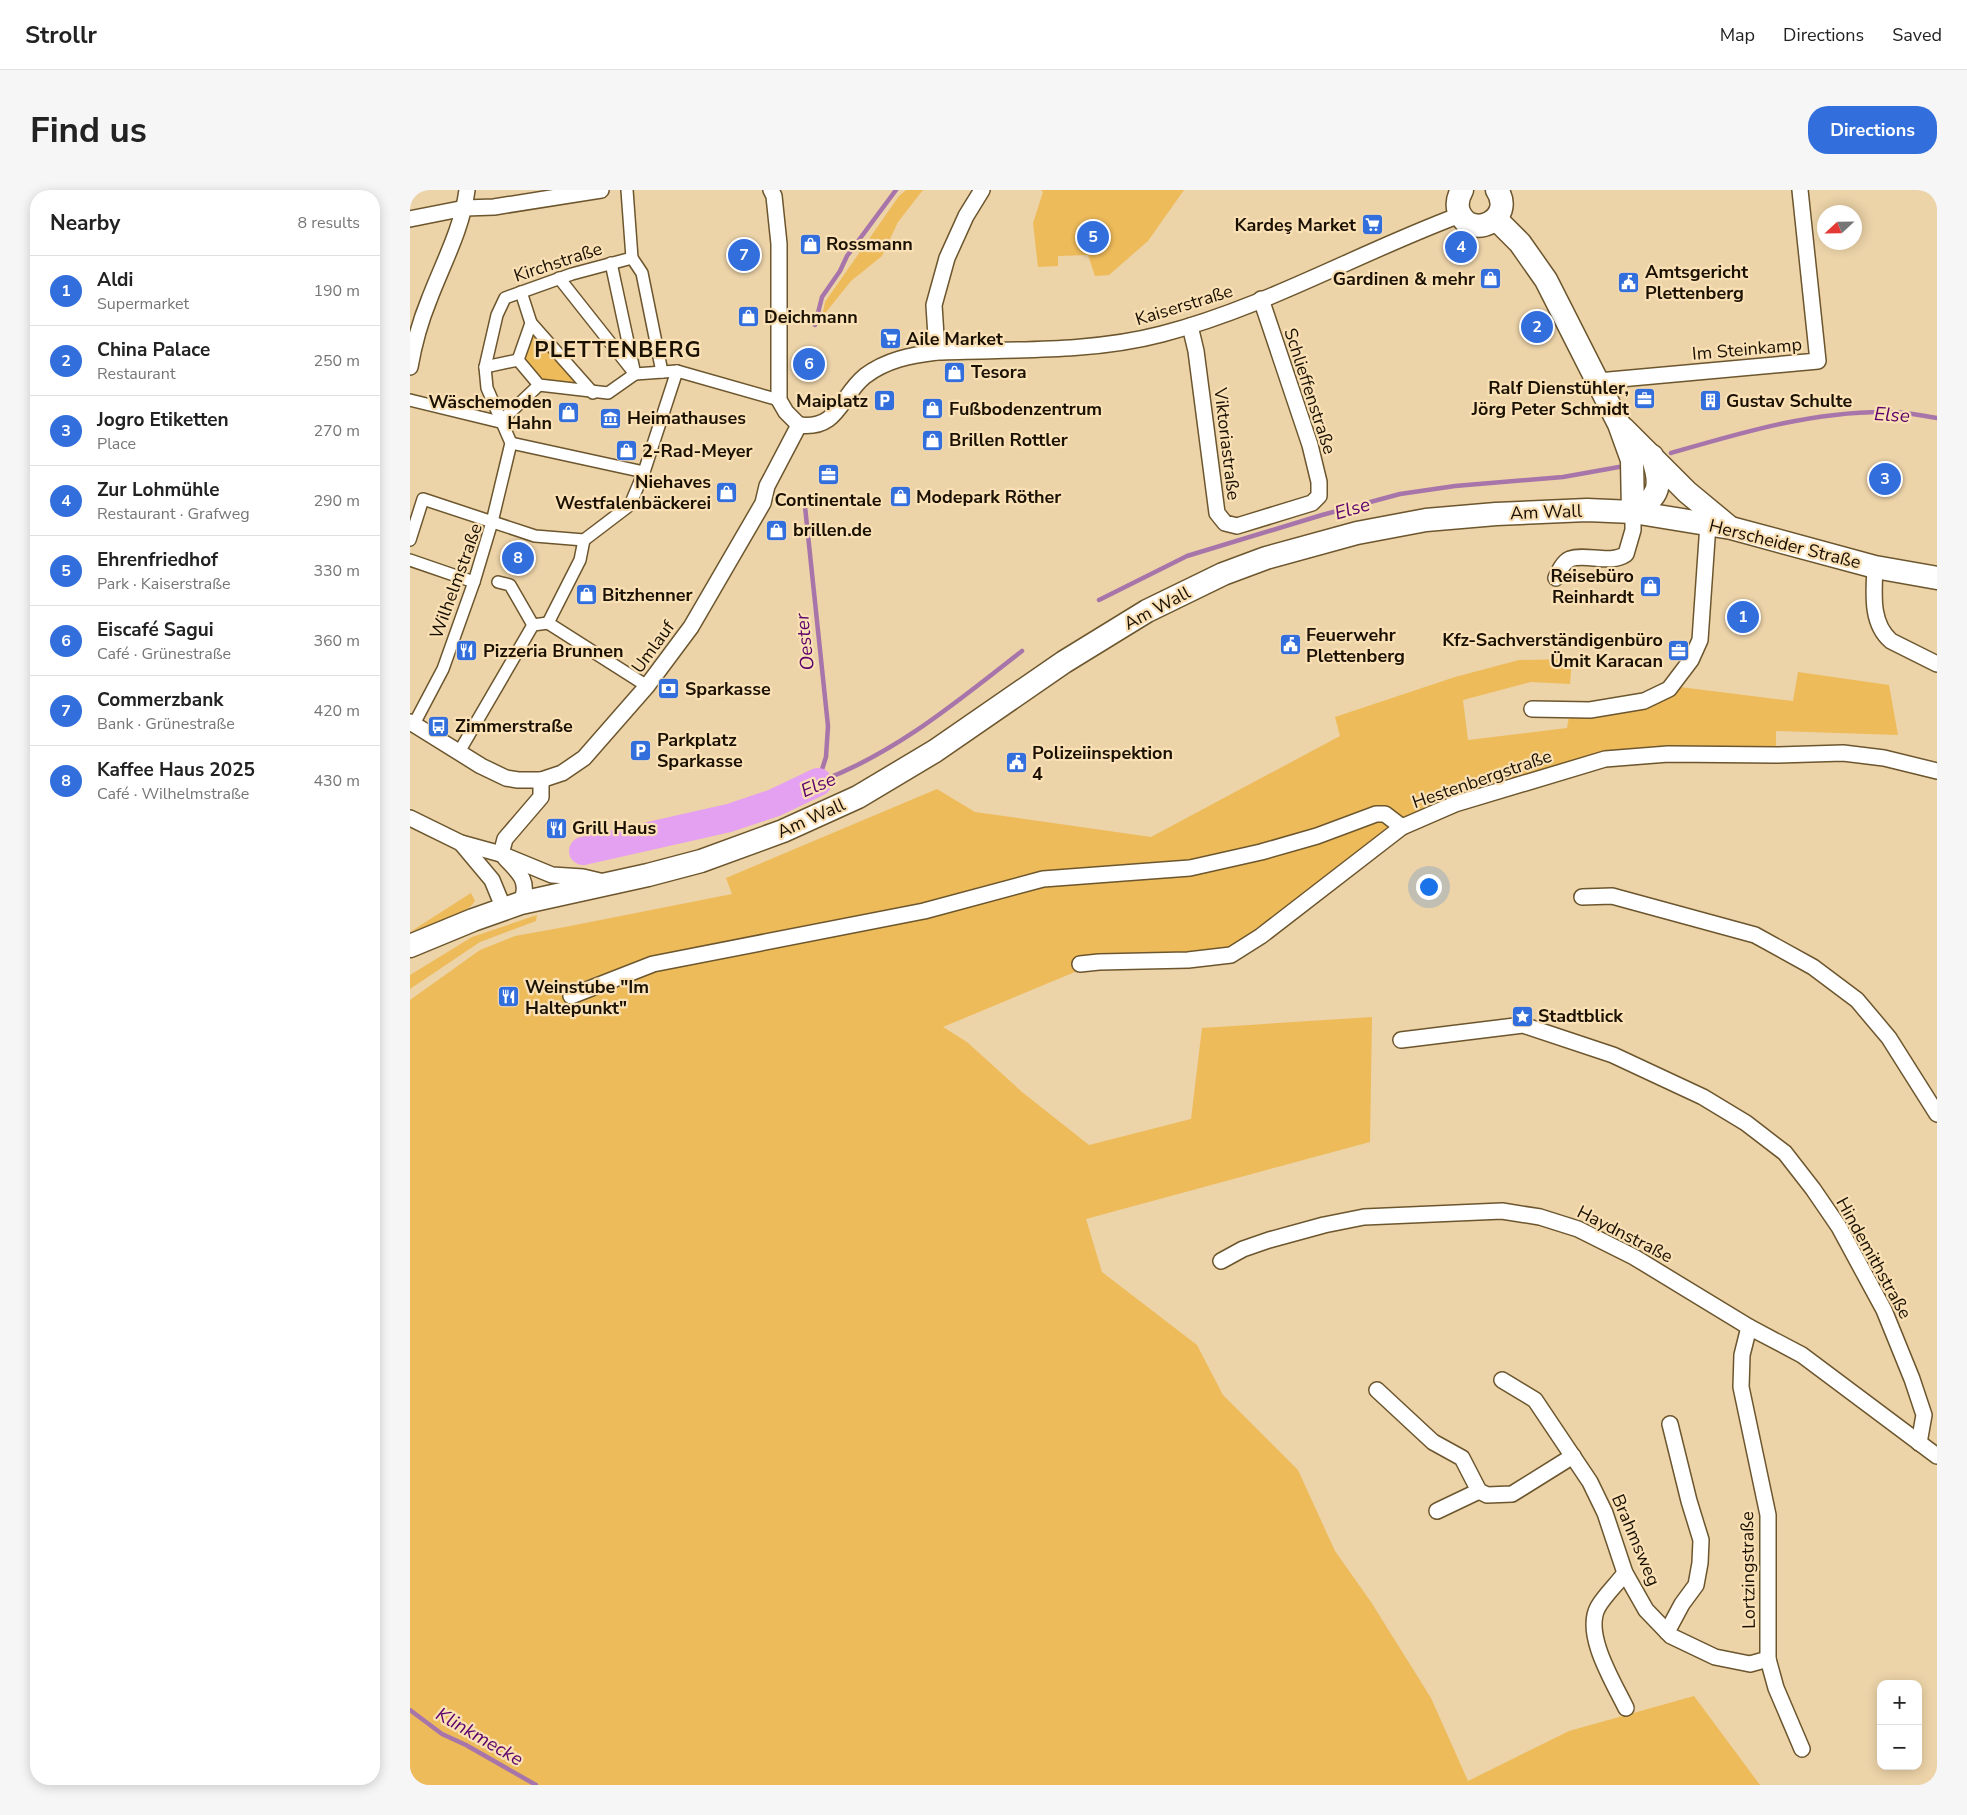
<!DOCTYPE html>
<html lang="en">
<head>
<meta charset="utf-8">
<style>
	body { margin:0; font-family:"Nunito Sans",sans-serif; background:#f6f6f6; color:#222 }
	.controls { position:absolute; right:15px; bottom:15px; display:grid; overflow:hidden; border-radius:10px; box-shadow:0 2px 12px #0003 }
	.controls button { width:45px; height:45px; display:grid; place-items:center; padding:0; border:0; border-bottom:1px solid #e0e0e0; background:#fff; color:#222; font:25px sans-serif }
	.compass { position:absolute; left:1407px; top:15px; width:45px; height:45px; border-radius:50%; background:#fff; box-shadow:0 2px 12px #0003; rotate:248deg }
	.you { position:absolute; left:1018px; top:696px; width:18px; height:18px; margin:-12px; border:4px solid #fff; border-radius:50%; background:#1a73e8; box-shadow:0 0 0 8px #1a73e833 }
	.badge { display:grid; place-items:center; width:32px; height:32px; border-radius:50%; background:#326fdd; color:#fff; font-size:16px; font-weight:700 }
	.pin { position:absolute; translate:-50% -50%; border:2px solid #fff; box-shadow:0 1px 5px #0006 }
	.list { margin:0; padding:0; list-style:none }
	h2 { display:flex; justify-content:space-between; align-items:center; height:65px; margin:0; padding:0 20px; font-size:21px }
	h2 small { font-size:16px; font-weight:400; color:#767676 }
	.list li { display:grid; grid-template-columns:32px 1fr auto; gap:15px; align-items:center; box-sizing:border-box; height:70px; padding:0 20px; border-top:1px solid #e0e0e0 }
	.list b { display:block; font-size:19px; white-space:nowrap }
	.list p { margin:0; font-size:16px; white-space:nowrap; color:#767676 }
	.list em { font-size:16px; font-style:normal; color:#767676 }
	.map { position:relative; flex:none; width:1527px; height:1595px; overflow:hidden; border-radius:20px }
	header { display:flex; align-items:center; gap:30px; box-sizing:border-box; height:70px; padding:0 25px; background:#fff; border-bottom:1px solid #e0e0e0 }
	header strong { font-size:24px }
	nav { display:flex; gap:28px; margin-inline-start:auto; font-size:18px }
	.intro { display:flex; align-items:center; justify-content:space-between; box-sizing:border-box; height:120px; padding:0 30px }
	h1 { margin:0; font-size:35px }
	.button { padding:12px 22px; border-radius:20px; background:#326fdd; color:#fff; font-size:18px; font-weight:700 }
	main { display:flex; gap:30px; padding:0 30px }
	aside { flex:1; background:#fff; border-radius:20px; box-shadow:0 2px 12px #0003 }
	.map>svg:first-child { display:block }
	.green { fill:#eebb5a }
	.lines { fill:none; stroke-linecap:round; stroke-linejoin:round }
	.stream { stroke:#a775aa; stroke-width:4.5 }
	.river { stroke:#e4a0f1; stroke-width:28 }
	.pedestrian-casing { stroke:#6c562e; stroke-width:14 }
	.minor-casing { stroke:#6c562e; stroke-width:18 }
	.secondary-casing { stroke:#6c562e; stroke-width:25 }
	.pedestrian { stroke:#fff; stroke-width:11 }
	.minor { stroke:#fff; stroke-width:15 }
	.secondary { stroke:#fff; stroke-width:22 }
	.labels { text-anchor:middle; stroke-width:4.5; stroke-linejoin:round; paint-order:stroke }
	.poi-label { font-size:18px; font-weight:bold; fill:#1a1103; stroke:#fae0b5; text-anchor:start }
	.street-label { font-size:18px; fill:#1a1103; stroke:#fae0b5 }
	.water-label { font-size:19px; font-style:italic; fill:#5d026b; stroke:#fae0b5 }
	.district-label { font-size:22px; font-weight:bold; letter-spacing:1px; fill:#1a1103; stroke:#fae0b5 }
</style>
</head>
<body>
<header>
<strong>Strollr</strong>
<nav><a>Map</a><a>Directions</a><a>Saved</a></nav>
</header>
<div class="intro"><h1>Find us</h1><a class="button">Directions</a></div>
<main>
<aside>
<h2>Nearby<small>8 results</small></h2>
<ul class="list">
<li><span class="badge">1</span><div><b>Aldi</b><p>Supermarket</p></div><em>190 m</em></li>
<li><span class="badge">2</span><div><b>China Palace</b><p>Restaurant</p></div><em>250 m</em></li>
<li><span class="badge">3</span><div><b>Jogro Etiketten</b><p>Place</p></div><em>270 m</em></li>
<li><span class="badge">4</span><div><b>Zur Lohmühle</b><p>Restaurant · Grafweg</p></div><em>290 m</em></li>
<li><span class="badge">5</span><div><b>Ehrenfriedhof</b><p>Park · Kaiserstraße</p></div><em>330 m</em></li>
<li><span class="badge">6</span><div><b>Eiscafé Sagui</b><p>Café · Grünestraße</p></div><em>360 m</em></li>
<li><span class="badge">7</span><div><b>Commerzbank</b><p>Bank · Grünestraße</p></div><em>420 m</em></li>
<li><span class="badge">8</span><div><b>Kaffee Haus 2025</b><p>Café · Wilhelmstraße</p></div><em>430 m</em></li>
</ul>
</aside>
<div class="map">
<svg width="1527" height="1595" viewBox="0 0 1527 1595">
	<rect width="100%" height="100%" fill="#ecd3a8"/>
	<!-- green -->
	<g class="green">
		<polygon points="496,0 513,0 488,32 472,66 441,91 412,127 415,112 489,6"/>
		<polygon points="631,0 774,0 738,51 699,85 685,86 678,65 648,66 648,76 628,77 623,33 633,2"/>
		<polygon points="121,133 183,203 129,195 108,170"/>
		<path d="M1162,469L1160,494L1121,492L1053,510L1058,550L1157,538L1159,527C1189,523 1250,521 1270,497L1383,511L1388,482L1479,495L1488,545L1366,541V565L1195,569L992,637L821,765L689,772L533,837L557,852L612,902L679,955L781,929L792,838L962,827L960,952L676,1029L692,1082L787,1155L813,1205L888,1280L925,1361L961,1412L1021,1508L1058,1591L1159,1541L1284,1506L1350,1595H0V810L70,760L105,746L155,737L322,704L316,688L527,599L565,622L741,647L930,546L925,527L1045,487L1109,470Z"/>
		<path d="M61,703L65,711C55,727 18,735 0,742Z"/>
		<polygon points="127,725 126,731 70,752 0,799 0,785 62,747"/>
	</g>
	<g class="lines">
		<!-- stream -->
		<g class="stream">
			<polyline points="405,135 412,107 430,81 437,66 486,0"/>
			<path d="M1261,263C1333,242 1407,220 1482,222C1497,222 1512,226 1527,228"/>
			<polyline points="394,307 418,536 416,567 408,592"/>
			<polyline points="689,410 777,366 912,325 990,304 1045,296 1153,287 1209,277"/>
			<path d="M408,592C485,564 548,511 612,461"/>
			<polyline points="0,1520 32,1544 56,1555 126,1595"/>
		</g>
		<!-- river -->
		<polyline class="river" points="173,661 319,628 364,613 408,592"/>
		<defs>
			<g id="pedestrian">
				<polyline points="217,0 222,68 232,83 252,182"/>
				<polyline points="201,73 224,180"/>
				<polyline points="149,88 225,184"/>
				<polyline points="111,102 121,133 108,170 129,195 198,203 225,184"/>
				<polyline points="121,133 183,203"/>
				<polyline points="75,177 108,170"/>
				<polyline points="225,184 267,181 369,210"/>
				<polyline points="0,210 90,232"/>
				<polyline points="90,232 129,195"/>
				<polyline points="101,253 234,282"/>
				<polyline points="0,350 13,309 125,346 174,350 220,315 234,282 267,181"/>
				<polyline points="0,370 64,392"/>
				<polyline points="88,392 100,395 123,435"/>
				<polyline points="138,433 237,496"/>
				<polyline points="138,433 170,370 174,350"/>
				<polyline points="4,534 33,479 64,392 82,332 101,253 77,198 75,177 87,125 95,108 162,84 222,68"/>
				<polyline points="49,562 123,435 138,433"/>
			</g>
			<g id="minor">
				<polyline points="361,0 364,6 369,54 369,210 376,222 389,235"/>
				<polyline points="0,29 55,18 84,17 191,0"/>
				<polyline points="780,136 786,161 807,323 815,333 827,336 902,313 909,306 909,292 900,255 851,109"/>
				<polyline points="527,162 524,115 537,68 556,26 572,0"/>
				<path d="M0,177C4,154 10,132 19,110C33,73 52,39 57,0"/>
				<polyline points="1188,191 1408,171 1390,0"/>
				<path d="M389,235C429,240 430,206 455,186C476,170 501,165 527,162C601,159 680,163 752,144C856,117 950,62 1050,25"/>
				<path d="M1465,377C1464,402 1460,433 1481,451L1527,474"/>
				<path d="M1146,388C1149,381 1153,372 1160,369C1176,363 1200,375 1216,364L1223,340V322"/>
				<polyline points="1122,519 1180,520 1234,511 1259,499 1281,470 1290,450 1298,334"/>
				<polyline points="0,532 71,576 96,588 108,590 131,590 152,583 174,568 237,496 281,437 353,313 357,296 389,235"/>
				<polyline points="0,628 51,653 91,664 142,685 173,687 194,692"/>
				<polyline points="51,653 82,690 94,719"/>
				<polyline points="91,664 95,649 131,607 131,590"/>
				<path d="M95,668C110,683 120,692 111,713"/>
				<polyline points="1172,707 1202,706 1345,745 1403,777 1447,810 1479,848 1527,924"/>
				<polyline points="670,774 689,772 778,770 821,765 851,746 992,637 1045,614 1195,569 1258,564 1366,565 1433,563 1474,568 1527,581"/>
				<polyline points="161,806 243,774 514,721 633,689 780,678 851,662 907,646 966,624 975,624 992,637"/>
				<polyline points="991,850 1113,835 1203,865 1293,907 1336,933 1375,963 1403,999 1429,1037 1474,1120 1502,1189 1514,1225 1509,1253"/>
				<polyline points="811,1071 833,1059 859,1050 914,1035 954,1027 1092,1021 1130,1027 1168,1039 1224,1067 1339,1137 1392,1165 1527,1266"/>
				<polyline points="1339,1137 1332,1165 1331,1197 1358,1325 1358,1469 1366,1498 1392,1559"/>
				<polyline points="1092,1190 1125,1210 1180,1292 1195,1323 1215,1383 1236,1420 1261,1446 1305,1467 1340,1474 1358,1469"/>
				<polyline points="967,1200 1023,1252 1052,1268 1069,1301 1077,1305 1102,1304 1163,1266"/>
				<polyline points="1027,1321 1069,1301"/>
				<path d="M1215,1383C1207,1394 1195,1405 1188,1417C1173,1444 1204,1493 1216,1518"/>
				<polyline points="1257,1442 1272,1414 1286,1395 1290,1373 1291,1350 1279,1311 1260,1234"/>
			</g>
			<g id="secondary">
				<path d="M1052,0C1048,7 1046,14 1049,22C1061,51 1106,29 1087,0"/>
				<polyline points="1086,29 1110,53 1136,90 1209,234 1222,270 1223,322"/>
				<polyline points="1214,239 1277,302 1318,336"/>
				<path d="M1223,322C1251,307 1252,295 1242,266"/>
				<polyline points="0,756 63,730 111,713 238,685 291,671 373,641 448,607 525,561 654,472 737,421 813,384 856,368 947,343 1016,330 1086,324 1177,320 1223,322 1321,338 1465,377 1527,388"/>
			</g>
		</defs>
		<!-- pedestrian casing -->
		<use href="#pedestrian" class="pedestrian-casing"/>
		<!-- minor casing -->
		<use href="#minor" class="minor-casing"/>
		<!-- secondary casing -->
		<use href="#secondary" class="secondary-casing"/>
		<!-- pedestrian -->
		<use href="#pedestrian" class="pedestrian"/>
		<!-- minor -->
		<use href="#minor" class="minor"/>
		<!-- secondary -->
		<use href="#secondary" class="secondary"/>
	</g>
	<!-- icons -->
	<defs>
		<symbol id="supermarket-square" viewBox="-11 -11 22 22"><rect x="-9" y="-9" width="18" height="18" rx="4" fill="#326fdd" stroke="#fae0b5"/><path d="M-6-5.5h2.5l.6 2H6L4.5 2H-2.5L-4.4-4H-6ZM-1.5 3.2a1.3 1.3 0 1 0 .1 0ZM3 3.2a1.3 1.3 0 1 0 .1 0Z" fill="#fff"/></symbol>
		<symbol id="shop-square" viewBox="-11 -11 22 22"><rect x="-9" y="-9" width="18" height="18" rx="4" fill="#326fdd" stroke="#fae0b5"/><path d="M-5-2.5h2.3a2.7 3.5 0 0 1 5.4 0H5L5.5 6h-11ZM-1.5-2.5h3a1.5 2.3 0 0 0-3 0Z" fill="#fff"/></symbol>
		<symbol id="civic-square" viewBox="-11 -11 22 22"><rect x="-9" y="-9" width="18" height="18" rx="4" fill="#326fdd" stroke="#fae0b5"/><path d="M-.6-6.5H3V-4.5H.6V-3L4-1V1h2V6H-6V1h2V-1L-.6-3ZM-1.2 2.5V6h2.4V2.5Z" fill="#fff"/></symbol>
		<symbol id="office-square" viewBox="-11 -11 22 22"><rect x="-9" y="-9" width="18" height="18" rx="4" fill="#326fdd" stroke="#fae0b5"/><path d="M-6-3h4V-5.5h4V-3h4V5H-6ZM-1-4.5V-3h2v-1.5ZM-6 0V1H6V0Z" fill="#fff"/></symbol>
		<symbol id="parking-square" viewBox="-11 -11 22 22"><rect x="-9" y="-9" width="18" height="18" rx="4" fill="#326fdd" stroke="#fae0b5"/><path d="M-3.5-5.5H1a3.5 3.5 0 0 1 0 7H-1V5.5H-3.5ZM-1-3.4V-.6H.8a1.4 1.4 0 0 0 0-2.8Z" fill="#fff"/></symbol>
		<symbol id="building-square" viewBox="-11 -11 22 22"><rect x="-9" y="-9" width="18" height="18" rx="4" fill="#326fdd" stroke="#fae0b5"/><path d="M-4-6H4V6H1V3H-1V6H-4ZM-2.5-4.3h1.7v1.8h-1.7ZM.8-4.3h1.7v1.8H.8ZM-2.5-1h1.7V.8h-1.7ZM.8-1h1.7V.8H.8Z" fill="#fff"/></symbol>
		<symbol id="museum-square" viewBox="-11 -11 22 22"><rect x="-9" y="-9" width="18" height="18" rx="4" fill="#326fdd" stroke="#fae0b5"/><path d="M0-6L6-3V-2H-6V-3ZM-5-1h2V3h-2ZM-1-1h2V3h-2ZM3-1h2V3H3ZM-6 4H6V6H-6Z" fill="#fff"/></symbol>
		<symbol id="restaurant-square" viewBox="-11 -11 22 22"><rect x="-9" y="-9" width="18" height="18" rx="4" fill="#326fdd" stroke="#fae0b5"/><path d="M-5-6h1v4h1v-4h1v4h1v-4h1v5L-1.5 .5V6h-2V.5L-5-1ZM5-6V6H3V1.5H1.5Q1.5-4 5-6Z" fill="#fff"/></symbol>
		<symbol id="bank-square" viewBox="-11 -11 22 22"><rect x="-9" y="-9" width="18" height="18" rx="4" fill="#326fdd" stroke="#fae0b5"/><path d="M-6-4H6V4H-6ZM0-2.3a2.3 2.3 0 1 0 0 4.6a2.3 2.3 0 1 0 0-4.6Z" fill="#fff"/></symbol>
		<symbol id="bus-square" viewBox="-11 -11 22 22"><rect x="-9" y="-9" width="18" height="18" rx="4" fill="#326fdd" stroke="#fae0b5"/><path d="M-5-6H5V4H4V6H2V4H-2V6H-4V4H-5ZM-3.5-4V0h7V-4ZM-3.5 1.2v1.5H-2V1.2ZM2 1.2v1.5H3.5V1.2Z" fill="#fff"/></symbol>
		<symbol id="sight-square" viewBox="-11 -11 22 22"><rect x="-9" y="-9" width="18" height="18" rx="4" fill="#326fdd" stroke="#fae0b5"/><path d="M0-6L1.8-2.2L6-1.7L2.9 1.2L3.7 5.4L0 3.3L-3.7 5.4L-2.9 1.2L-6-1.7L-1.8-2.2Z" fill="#fff"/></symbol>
	</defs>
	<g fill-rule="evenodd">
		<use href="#supermarket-square" x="950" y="22" width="25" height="25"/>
		<use href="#shop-square" x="388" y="42" width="25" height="25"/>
		<use href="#shop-square" x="1068" y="76" width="25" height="25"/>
		<use href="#civic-square" x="1206" y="80" width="25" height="25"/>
		<use href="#shop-square" x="326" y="114" width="25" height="25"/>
		<use href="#supermarket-square" x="468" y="136" width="25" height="25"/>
		<use href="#shop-square" x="532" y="170" width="25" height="25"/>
		<use href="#office-square" x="1222" y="196" width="25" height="25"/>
		<use href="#parking-square" x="462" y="198" width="25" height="25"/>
		<use href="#building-square" x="1288" y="198" width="25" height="25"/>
		<use href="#shop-square" x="510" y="206" width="25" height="25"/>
		<use href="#shop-square" x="146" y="210" width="25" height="25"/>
		<use href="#museum-square" x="188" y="216" width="25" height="25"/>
		<use href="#shop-square" x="510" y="238" width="25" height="25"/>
		<use href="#shop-square" x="204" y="248" width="25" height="25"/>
		<use href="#office-square" x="406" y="272" width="25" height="25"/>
		<use href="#shop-square" x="304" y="290" width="25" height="25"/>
		<use href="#shop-square" x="478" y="294" width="25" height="25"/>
		<use href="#shop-square" x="354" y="328" width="25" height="25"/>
		<use href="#shop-square" x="1228" y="384" width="25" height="25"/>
		<use href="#shop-square" x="164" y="392" width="25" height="25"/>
		<use href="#civic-square" x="868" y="442" width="25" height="25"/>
		<use href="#office-square" x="1256" y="448" width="25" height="25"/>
		<use href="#restaurant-square" x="44" y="448" width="25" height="25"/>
		<use href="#bank-square" x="246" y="486" width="25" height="25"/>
		<use href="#bus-square" x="16" y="524" width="25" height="25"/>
		<use href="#parking-square" x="218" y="548" width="25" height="25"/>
		<use href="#civic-square" x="594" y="560" width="25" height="25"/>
		<use href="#restaurant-square" x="134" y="626" width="25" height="25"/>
		<use href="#restaurant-square" x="86" y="794" width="25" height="25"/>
		<use href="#sight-square" x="1100" y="814" width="25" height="25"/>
	</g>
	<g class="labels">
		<!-- poi labels -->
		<g class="poi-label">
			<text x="946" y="41" text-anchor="end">Kardeş Market</text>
			<text x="416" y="60">Rossmann</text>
			<text x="1235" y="88">Amtsgericht<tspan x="1235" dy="21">Plettenberg</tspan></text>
			<text x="1065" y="95" text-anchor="end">Gardinen &amp; mehr</text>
			<text x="354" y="133">Deichmann</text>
			<text x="496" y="155">Aile Market</text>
			<text x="561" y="188">Tesora</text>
			<text x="1219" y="204" text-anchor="end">Ralf Dienstühler,<tspan x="1219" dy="21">Jörg Peter Schmidt</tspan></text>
			<text x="458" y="217" text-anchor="end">Maiplatz</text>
			<text x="1316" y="217">Gustav Schulte</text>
			<text x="142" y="218" text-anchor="end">Wäschemoden<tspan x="142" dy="21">Hahn</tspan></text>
			<text x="539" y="225">Fußbodenzentrum</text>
			<text x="217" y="234">Heimathauses</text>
			<text x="539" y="256">Brillen Rottler</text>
			<text x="232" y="267">2-Rad-Meyer</text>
			<text x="301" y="298" text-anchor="end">Niehaves<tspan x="301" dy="21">Westfalenbäckerei</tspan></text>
			<text x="506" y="313">Modepark Röther</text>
			<text x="418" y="316" text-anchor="middle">Continentale</text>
			<text x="383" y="346">brillen.de</text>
			<text x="1224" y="392" text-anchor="end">Reisebüro<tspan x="1224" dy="21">Reinhardt</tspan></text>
			<text x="192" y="411">Bitzhenner</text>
			<text x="896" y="451">Feuerwehr<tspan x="896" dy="21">Plettenberg</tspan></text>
			<text x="1253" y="456" text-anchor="end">Kfz-Sachverständigenbüro<tspan x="1253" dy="21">Ümit Karacan</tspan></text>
			<text x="73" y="467">Pizzeria Brunnen</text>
			<text x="275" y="505">Sparkasse</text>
			<text x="45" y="542">Zimmerstraße</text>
			<text x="247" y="556">Parkplatz<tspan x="247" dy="21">Sparkasse</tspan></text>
			<text x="622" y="569">Polizeiinspektion<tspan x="622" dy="21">4</tspan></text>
			<text x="162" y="644">Grill Haus</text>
			<text x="115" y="803">Weinstube "Im<tspan x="115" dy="21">Haltepunkt"</tspan></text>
			<text x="1128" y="832">Stadtblick</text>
		</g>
		<!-- street labels -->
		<g class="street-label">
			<text transform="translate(148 72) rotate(-18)" y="6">Kirchstraße</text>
			<text transform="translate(774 115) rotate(-17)" y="6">Kaiserstraße</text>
			<text transform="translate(1337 159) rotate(-5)" y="6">Im Steinkamp</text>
			<text transform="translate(900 201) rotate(72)" y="6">Schlieffenstraße</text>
			<text transform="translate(817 254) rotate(83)" y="6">Viktoriastraße</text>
			<text transform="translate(1136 322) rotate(-2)" y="6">Am Wall</text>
			<text transform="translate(1375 354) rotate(14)" y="6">Herscheider Straße</text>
			<text transform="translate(46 391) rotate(-70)" y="6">Wilhelmstraße</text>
			<text transform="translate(747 418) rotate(-28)" y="6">Am Wall</text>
			<text transform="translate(243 457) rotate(-54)" y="6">Umlauf</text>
			<text transform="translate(1072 589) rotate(-19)" y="6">Hestenbergstraße</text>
			<text transform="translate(401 628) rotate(-24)" y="6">Am Wall</text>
			<text transform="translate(1215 1044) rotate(27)" y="6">Haydnstraße</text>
			<text transform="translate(1464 1068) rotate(61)" y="6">Hindemithstraße</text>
			<text transform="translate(1226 1350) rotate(67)" y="6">Brahmsweg</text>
			<text transform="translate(1338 1380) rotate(-91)" y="6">Lortzingstraße</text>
		</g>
		<!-- water labels -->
		<g class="water-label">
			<text transform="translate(1482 224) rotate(3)" y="7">Else</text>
			<text transform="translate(942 318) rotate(-16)" y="7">Else</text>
			<text transform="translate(394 452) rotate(-96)" y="7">Oester</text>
			<text transform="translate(408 594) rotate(-23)" y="7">Else</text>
			<text transform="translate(70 1546) rotate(30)" y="7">Klinkmecke</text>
		</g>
		<!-- district labels -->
		<g class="district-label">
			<text x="208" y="167">PLETTENBERG</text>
		</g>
	</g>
</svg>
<div class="controls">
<button>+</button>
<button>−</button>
</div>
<svg class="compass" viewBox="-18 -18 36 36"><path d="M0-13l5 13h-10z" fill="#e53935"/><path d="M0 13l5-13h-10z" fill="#767676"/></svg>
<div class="you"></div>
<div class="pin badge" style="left:1333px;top:427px">1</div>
<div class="pin badge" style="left:1127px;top:137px">2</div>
<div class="pin badge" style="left:1475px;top:289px">3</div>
<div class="pin badge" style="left:1051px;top:57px">4</div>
<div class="pin badge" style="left:683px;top:47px">5</div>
<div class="pin badge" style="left:399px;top:174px">6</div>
<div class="pin badge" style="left:334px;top:65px">7</div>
<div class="pin badge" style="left:108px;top:368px">8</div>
</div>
</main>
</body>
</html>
